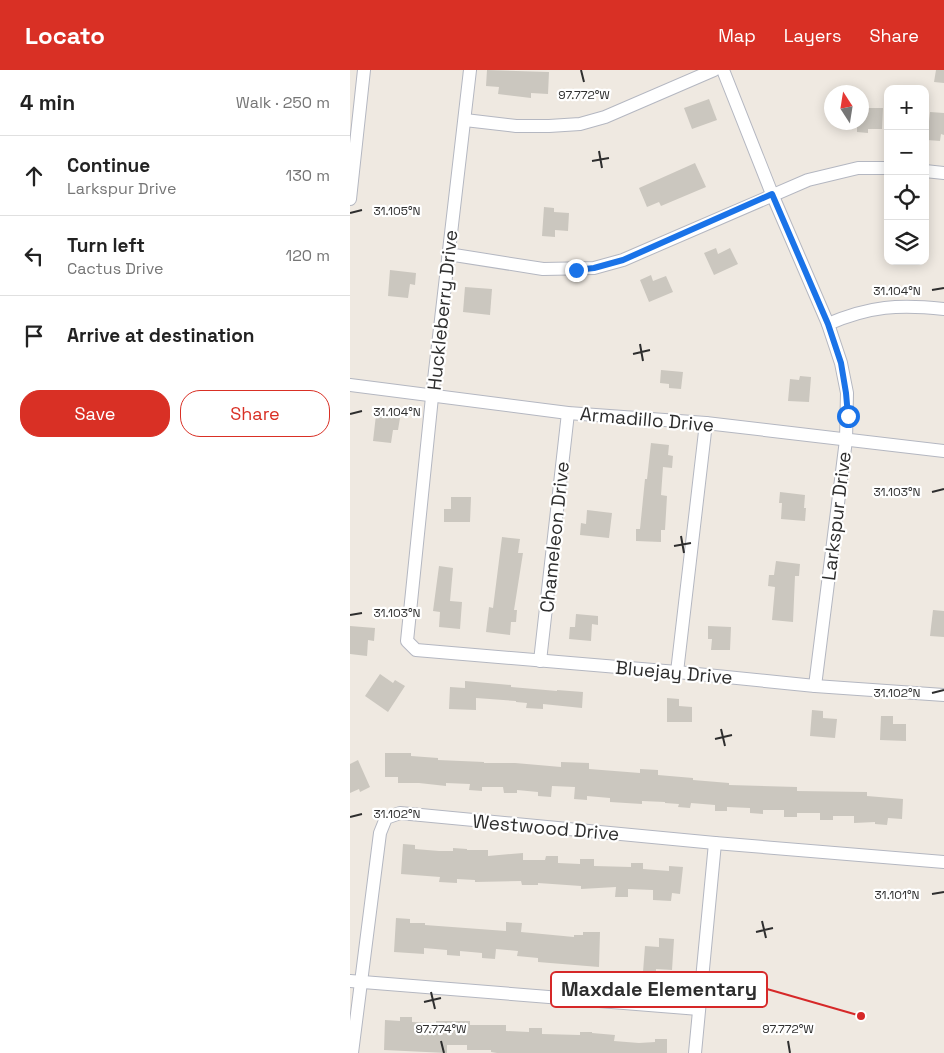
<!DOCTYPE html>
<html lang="en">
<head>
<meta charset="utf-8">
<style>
	body { margin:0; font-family:"Space Grotesk",sans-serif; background:#f2f2f2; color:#222 }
	.controls { position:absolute; right:15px; top:15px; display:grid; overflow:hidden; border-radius:10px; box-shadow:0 2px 12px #0003 }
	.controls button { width:45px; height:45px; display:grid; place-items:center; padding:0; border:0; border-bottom:1px solid #e0e0e0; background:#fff; color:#222; font:25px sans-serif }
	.compass { position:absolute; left:474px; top:15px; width:45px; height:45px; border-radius:50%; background:#fff; box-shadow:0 2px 12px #0003; rotate:348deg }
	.stop { position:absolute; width:15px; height:15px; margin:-11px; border:4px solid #1a73e8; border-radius:50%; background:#fff }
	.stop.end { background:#1a73e8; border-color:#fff; box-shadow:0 1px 5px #0008 }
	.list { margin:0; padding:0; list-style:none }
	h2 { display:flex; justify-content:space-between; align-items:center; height:65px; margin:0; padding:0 20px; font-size:21px }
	h2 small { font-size:16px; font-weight:400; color:#767676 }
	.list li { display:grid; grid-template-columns:32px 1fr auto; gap:15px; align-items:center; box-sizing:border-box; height:80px; padding:0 20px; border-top:1px solid #e0e0e0 }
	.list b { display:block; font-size:19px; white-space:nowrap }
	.list p { margin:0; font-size:16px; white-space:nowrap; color:#767676 }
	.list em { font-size:16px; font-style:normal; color:#767676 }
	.actions { display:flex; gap:10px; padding:15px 20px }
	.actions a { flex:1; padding:11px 0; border:1px solid #d93025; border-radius:20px; text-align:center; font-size:18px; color:#d93025 }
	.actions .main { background:#d93025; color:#fff }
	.icon { flex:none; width:28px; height:28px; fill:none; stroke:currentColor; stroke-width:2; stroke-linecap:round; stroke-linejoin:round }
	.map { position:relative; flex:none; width:594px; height:983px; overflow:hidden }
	header { display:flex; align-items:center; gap:30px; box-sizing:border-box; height:70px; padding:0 25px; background:#d93025; color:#fff }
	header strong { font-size:24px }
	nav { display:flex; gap:28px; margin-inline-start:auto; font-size:18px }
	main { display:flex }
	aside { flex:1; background:#fff }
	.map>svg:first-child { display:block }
	.building { fill:#cbc7bf }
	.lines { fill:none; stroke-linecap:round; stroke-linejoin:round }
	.street-casing { stroke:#b4b7c1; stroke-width:14 }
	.street { stroke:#fff; stroke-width:12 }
	.route { stroke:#1a73e8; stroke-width:6 }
	.ticks { fill:none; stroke:#2e2e2e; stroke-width:2 }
	.labels { text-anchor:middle; stroke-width:4.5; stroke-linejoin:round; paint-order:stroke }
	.street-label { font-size:19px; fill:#2e2e2e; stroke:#fff }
	.ticks-label { font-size:12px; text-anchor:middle; fill:#2e2e2e; stroke:#fff; stroke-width:4.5; stroke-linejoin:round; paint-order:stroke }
	.leader { fill:none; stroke:#d62828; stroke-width:2 }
	.callout-dot { fill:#d62828; stroke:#fff; stroke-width:2 }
	.callout { fill:#fff; stroke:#d62828; stroke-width:2 }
	.callout-label { font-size:20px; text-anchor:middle; font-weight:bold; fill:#2e2e2e }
</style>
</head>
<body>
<header>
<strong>Locato</strong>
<nav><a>Map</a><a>Layers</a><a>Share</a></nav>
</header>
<main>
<aside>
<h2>4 min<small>Walk · 250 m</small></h2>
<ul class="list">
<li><svg class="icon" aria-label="ahead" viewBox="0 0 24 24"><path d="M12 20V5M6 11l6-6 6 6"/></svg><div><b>Continue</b><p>Larkspur Drive</p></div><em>130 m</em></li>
<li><svg class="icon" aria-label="left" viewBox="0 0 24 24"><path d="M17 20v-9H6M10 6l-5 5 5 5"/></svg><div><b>Turn left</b><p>Cactus Drive</p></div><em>120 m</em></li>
<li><svg class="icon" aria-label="arrive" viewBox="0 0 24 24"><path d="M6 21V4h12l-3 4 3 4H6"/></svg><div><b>Arrive at destination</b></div></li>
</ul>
<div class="actions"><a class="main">Save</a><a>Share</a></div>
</aside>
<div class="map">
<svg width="594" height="983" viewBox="0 0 594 983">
	<rect width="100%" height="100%" fill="#efe9e1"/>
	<!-- building -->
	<g class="building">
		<polygon points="137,0 199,2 198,24 181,23 181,28 148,24 149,17 136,16"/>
		<polygon points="586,0 594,0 594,13 584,12"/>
		<polygon points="359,29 367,50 342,59 334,38"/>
		<polygon points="512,38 533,38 532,59 518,59 518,63 507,62 507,52 512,52"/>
		<polygon points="580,42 594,43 594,65 591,64 590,71 577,70"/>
		<polygon points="345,93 356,117 311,136 309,132 297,137 289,118"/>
		<polygon points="194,137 204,138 204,142 219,143 218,161 205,160 205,167 192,166"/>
		<polygon points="366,178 368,184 380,178 388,194 364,205 354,183"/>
		<polygon points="40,200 66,203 65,215 60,214 58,228 38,226"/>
		<polygon points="301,205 303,211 316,206 323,222 299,232 290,210"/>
		<polygon points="115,217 142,219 140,245 113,242"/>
		<polygon points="311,300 333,302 331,319 319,318 319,314 310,313"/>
		<polygon points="450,306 461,307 459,332 438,331 440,309 449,310"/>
		<polygon points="26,345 50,348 48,360 43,360 41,373 23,371"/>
		<polygon points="301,373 319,375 318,385 323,386 322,398 313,397 311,425 317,426 315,460 311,460 311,472 286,471 286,459 290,459 295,409 297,409"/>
		<polygon points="430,422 455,425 454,438 456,438 455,451 431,449 432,433 429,433"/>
		<polygon points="101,427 121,427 120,452 94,452 94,439 101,439"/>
		<polygon points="237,440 262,443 259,468 230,465 231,453 236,454"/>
		<polygon points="152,467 170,469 168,483 173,483 164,540 167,540 166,552 161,552 160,565 136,562 139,537 143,538"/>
		<polygon points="426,491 450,494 449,506 445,506 443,552 422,550 425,517 418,516 419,505 424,505"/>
		<polygon points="89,496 103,498 100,531 112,532 110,559 89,557 90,542 83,541"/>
		<polygon points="583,540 594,541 594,567 580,566"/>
		<polygon points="226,544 248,546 248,555 242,554 241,571 219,569 220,557 225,557"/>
		<polygon points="0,556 25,558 24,571 18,570 17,586 0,584"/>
		<polygon points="358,556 381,557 380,580 361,580 362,569 358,569"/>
		<polygon points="30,604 43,613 45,610 55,616 38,642 15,626"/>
		<polygon points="115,611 161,615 161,617 207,621 207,620 233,622 232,638 193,634 193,639 176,638 177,633 166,632 166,631 126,628 126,640 99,639 100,617 115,618"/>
		<polygon points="317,628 329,629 329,636 342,637 342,652 317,652"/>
		<polygon points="462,640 473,641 473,648 487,649 485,668 460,666"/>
		<polygon points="531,646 543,646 543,654 556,654 556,671 530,670"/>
		<polygon points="35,683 61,683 61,686 88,688 88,690 134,692 134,693 165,693 211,697 211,692 239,693 239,699 290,703 290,699 308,700 308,705 343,708 343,710 379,713 379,715 447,717 447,721 517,722 517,726 553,729 552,749 538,748 537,755 525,754 525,752 504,753 504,746 483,746 483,750 470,750 470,743 447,743 447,747 434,747 434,740 413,740 413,744 400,743 400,738 377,737 377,741 365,741 365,735 341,733 340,738 328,737 329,734 315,733 315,732 292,731 292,734 260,732 260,728 237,726 237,730 224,729 225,717 202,716 201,727 188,726 188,722 167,720 167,723 154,723 153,717 132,717 132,721 119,720 120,714 96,713 96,716 69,713 48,713 48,707 35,707"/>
		<polygon points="8,690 20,717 10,722 9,719 0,723 0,694"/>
		<polygon points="53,774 65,775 65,779 89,781 103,781 103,778 117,779 117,780 138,780 138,786 173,783 173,790 195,790 196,786 208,786 208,793 230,794 230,789 244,789 244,796 281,797 281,793 293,793 293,799 319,801 319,796 333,797 330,824 322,823 321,831 303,830 303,820 278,819 278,827 265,827 266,817 231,819 231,816 188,813 188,815 172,815 171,811 125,812 125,810 107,809 107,813 89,812 90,807 51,804"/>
		<polygon points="46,848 60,849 60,853 75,853 75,855 156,861 156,852 172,853 171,862 224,867 224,865 233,865 233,862 250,862 249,897 188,892 188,888 167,886 168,881 146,879 145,889 132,888 132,883 110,881 110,886 97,885 97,880 74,878 74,884 44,882"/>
		<polygon points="309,868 324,869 322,900 306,899 306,903 293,902 295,876 309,877"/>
		<polygon points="50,947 62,947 62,952 86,953 86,951 120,951 120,955 156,955 156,961 179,962 179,958 192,958 192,964 230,965 230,962 242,962 242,963 265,965 264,971 289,973 305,972 305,969 317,969 317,983 147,983 141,982 141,980 117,980 117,975 97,975 97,983 34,980 35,950 50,951"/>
	</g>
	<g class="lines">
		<defs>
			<g id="street">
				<polyline points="120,0 82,327 57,571 66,580 327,602 465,616 594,625"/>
				<polyline points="373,0 422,124 478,254 491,293 497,323 496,370 465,616"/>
				<polyline points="115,50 166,56 199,56 230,54 255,47 364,0"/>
				<polyline points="575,101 594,103"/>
				<polyline points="0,129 14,0"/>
				<polyline points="98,184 193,199 244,198 273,190 458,110 508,98 538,98"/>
				<path d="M478,254C520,236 549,234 594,239"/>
				<polyline points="0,315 218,343 356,353 594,381"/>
				<polyline points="190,591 218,343"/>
				<polyline points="327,602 356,353"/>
				<polyline points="0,911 349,939"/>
				<polyline points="2,983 30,763 36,748 50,743 365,773 594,792"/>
				<polyline points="345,983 365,773"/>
			</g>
		</defs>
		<!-- street casing -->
		<use href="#street" class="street-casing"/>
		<!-- street -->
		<use href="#street" class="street"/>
	</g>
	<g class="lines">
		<!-- route -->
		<polyline class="route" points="226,200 244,198 273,190 422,124 478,254 491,293 496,323 498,346"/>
	</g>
	<!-- ticks -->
	<path class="ticks" d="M231,0L234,12M249,81L252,98M242,91L259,88M0,143L12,140M582,220L594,218M290,274L293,291M283,284L300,280M0,344L12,341M582,422L594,419M331,466L334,483M324,476L341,473M0,545L12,543M582,623L594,620M371,659L375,676M365,669L382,665M0,747L12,744M582,824L594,822M412,851L416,868M406,862L423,858M81,922L85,939M74,932L91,928M91,971L94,983M438,971L440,983"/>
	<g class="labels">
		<!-- street labels -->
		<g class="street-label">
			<text transform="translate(92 240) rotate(-84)" y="7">Huckleberry Drive</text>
			<text transform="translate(297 349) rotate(5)" y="7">Armadillo Drive</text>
			<text transform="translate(486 446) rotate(-83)" y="7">Larkspur Drive</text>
			<text transform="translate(204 467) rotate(-84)" y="7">Chameleon Drive</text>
			<text transform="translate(324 602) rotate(5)" y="7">Bluejay Drive</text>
			<text transform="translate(196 757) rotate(5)" y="7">Westwood Drive</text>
		</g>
	</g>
	<g class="ticks-label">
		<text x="234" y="29">97.772°W</text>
		<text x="47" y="145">31.105°N</text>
		<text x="547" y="225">31.104°N</text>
		<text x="47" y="346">31.104°N</text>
		<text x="547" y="426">31.103°N</text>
		<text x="47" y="547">31.103°N</text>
		<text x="547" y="627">31.102°N</text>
		<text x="47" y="748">31.102°N</text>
		<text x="547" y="829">31.101°N</text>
		<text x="91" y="963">97.774°W</text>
		<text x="438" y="963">97.772°W</text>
	</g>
	<!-- callouts -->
	<path class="leader" d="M511 946L417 919"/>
	<circle class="callout-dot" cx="511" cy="946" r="5"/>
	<rect class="callout" x="201" y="902" width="216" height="35" rx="5"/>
	<g class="callout-label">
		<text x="309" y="926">Maxdale Elementary</text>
	</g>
</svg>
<div class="controls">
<button>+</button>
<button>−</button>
<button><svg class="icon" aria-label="locate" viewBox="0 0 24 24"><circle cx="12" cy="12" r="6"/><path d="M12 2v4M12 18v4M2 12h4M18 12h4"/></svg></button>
<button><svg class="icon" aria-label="layers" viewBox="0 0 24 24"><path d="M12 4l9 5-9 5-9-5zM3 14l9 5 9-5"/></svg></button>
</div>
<svg class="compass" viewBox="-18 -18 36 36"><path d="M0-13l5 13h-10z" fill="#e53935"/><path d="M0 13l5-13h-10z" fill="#767676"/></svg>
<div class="stop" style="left:498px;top:346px"></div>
<div class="stop end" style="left:226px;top:200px"></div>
</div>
</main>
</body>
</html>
